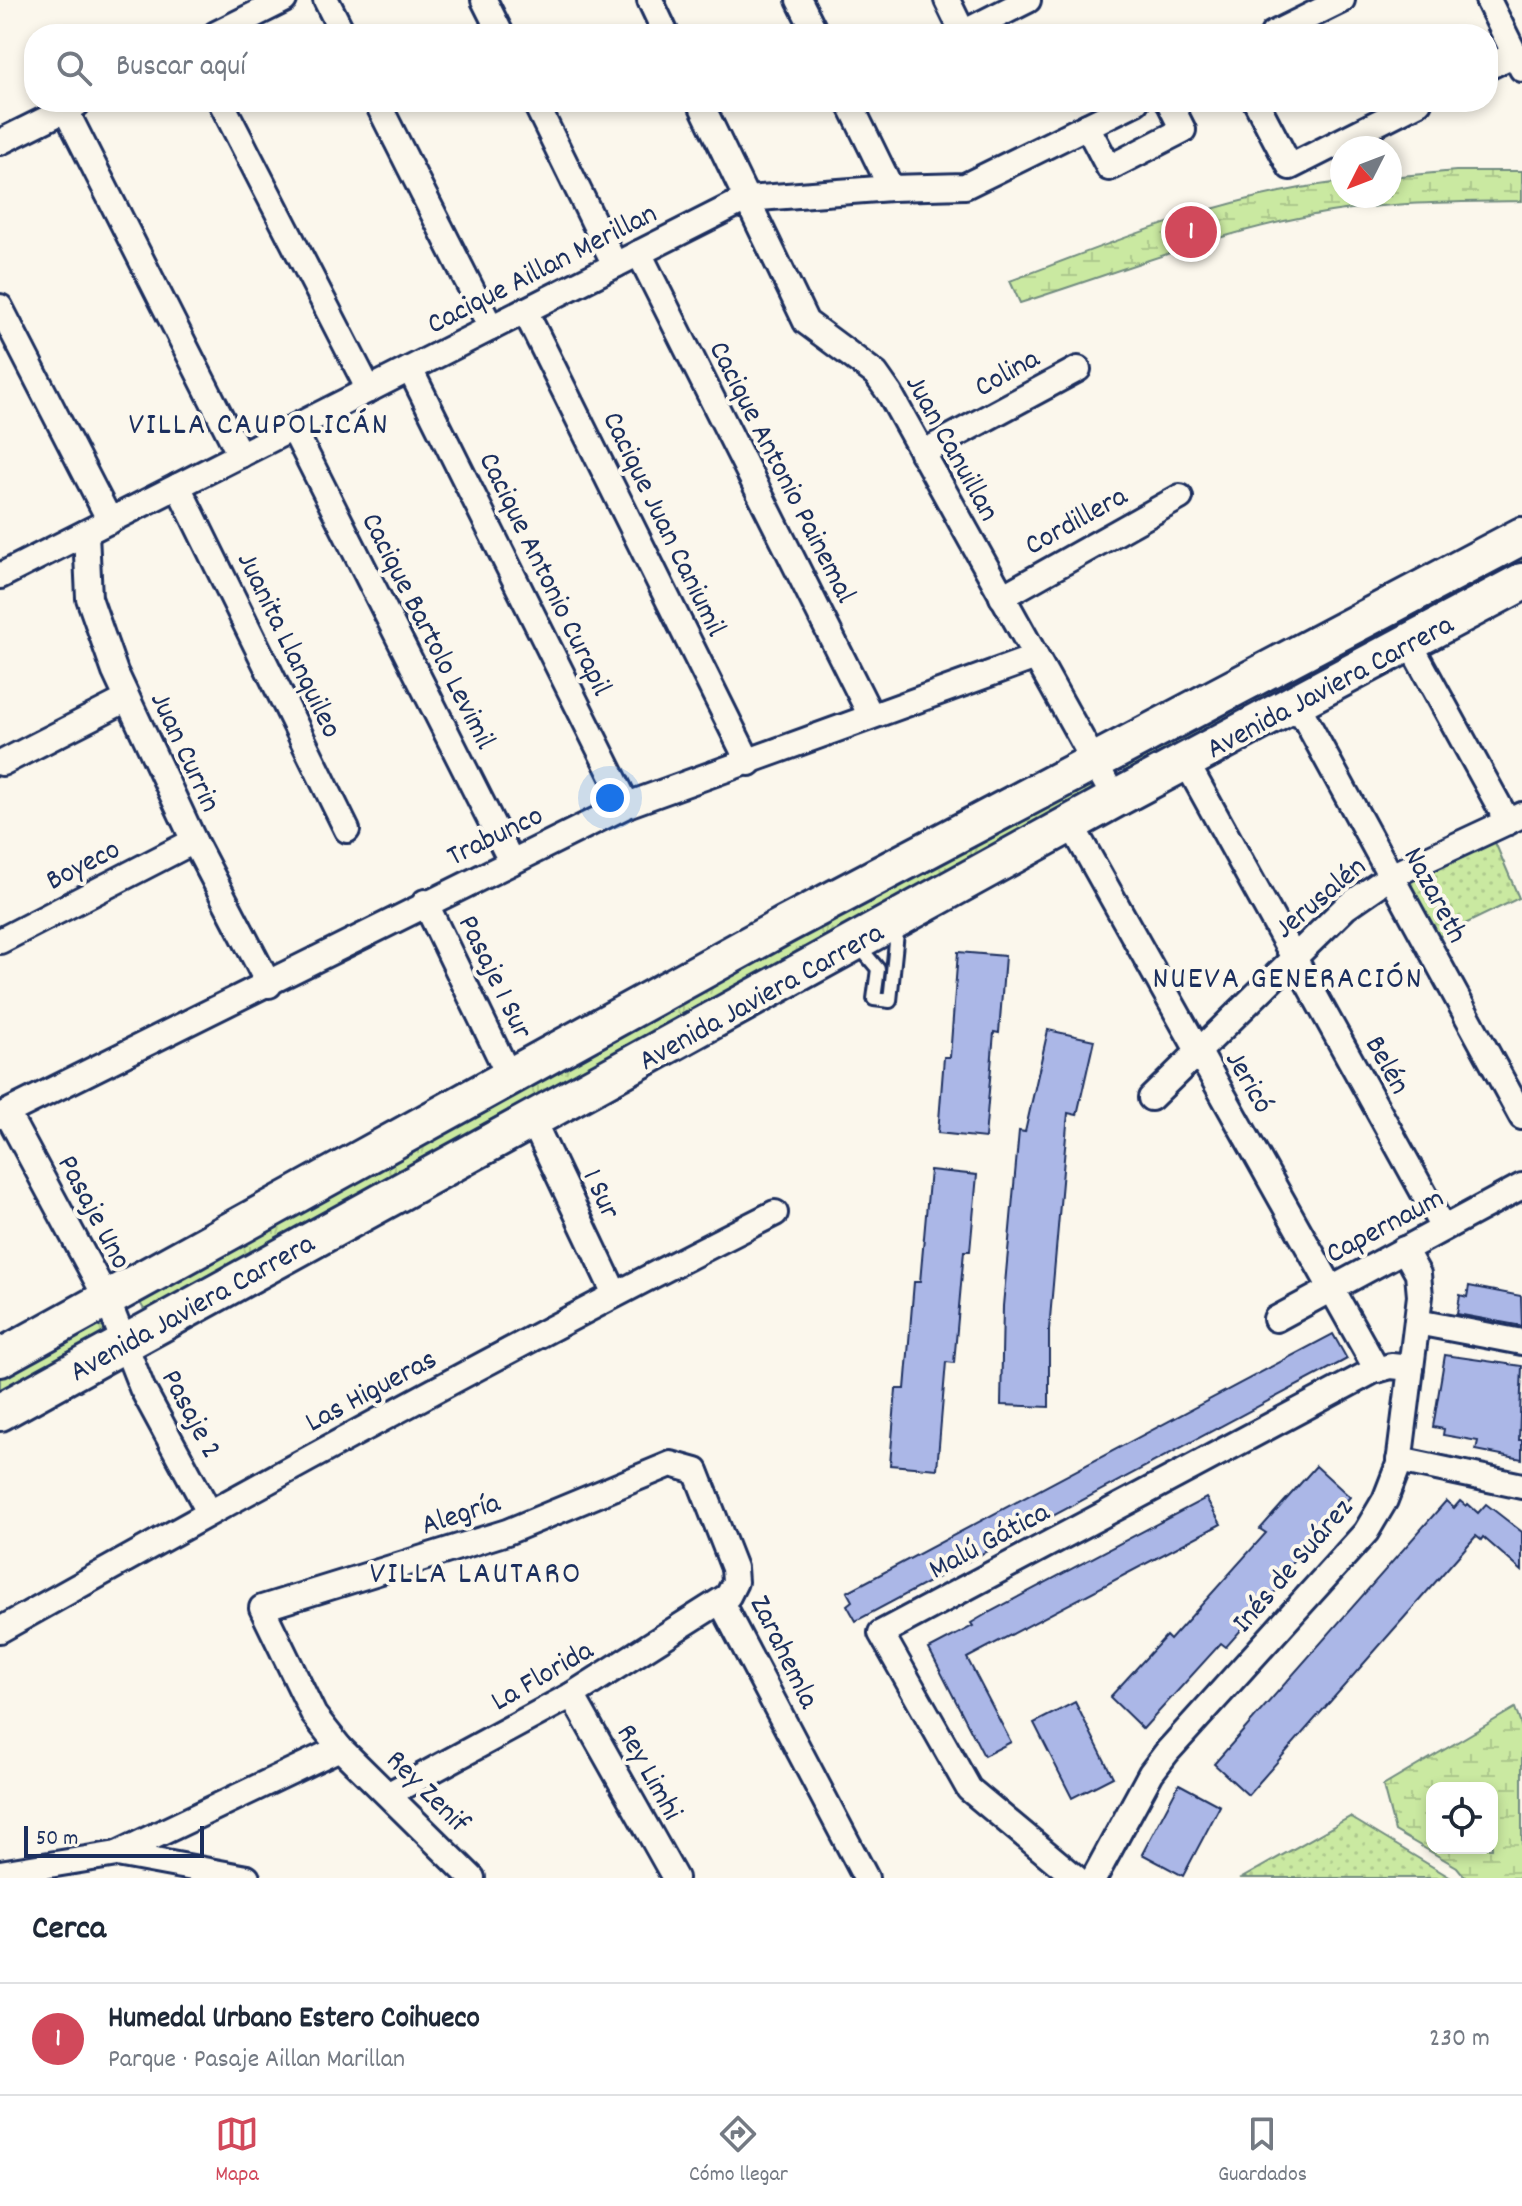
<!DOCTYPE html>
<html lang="es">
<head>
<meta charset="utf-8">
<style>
	body { margin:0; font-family:Dekko,sans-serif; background:#f2f2f3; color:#1f2937 }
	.controls { position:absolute; right:24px; bottom:24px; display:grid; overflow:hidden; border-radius:16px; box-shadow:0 4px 12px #0003 }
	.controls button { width:72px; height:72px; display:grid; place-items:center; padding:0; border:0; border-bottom:2px solid #e0e1e3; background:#fff; color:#1f2937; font:40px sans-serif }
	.compass { position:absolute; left:1330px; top:136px; width:72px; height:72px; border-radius:50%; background:#fff; box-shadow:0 4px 12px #0003; rotate:228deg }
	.scale { position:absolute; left:24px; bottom:20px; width:180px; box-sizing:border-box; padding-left:8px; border:4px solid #1b2f5e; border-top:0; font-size:22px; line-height:28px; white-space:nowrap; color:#1b2f5e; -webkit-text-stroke:6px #fbf7ec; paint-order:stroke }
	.you { position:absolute; left:610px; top:798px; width:28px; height:28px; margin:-20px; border:6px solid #fff; border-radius:50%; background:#1a73e8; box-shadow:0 0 0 12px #1a73e833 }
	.badge { display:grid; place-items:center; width:52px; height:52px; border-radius:50%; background:#d1495b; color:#fff; font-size:26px; font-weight:700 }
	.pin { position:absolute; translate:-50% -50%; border:4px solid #fff; box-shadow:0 2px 8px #0006 }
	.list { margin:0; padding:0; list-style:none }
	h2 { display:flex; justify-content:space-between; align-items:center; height:104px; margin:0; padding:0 32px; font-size:34px }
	h2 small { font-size:26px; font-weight:400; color:#747a83 }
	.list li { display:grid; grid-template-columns:52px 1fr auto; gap:24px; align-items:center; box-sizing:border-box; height:112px; padding:0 32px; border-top:2px solid #e0e1e3 }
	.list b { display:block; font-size:30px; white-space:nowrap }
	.list p { margin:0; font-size:26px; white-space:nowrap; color:#747a83 }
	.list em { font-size:26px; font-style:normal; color:#747a83 }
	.icon { flex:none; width:44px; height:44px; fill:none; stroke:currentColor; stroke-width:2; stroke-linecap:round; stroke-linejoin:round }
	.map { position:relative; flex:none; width:1522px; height:1878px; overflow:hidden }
	.search { position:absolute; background:#fff; box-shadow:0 4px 12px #0003; left:24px; right:24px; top:24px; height:88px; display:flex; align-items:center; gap:20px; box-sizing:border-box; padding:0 28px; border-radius:32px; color:#747a83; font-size:30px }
	.sheet { height:216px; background:#fff }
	nav { display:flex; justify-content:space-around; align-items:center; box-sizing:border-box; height:112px; border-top:2px solid #e0e1e3; background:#fff; font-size:22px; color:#747a83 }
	nav a { display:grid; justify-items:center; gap:4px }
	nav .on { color:#d1495b }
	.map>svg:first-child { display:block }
	.grass { fill:url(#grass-tufts); stroke:#728c80; stroke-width:2 }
	.wetland { fill:url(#wetland-marsh); stroke:#728c80; stroke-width:2; fill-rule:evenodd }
	.park { fill:url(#park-dots); stroke:#728c80; stroke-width:2 }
	.building { fill:#abb7e7; stroke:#1b2f5e; stroke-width:2 }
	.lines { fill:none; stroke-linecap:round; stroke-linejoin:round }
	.lane-casing { stroke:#1b2f5e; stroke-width:18 }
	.street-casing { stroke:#1b2f5e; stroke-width:30 }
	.primary-casing { stroke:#1b2f5e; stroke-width:42 }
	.lane { stroke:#fbf7ec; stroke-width:12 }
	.street { stroke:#fbf7ec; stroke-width:24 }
	.primary { stroke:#fbf7ec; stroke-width:36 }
	.labels { text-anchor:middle; stroke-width:8; stroke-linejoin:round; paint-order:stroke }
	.street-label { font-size:30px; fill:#1b2f5e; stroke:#fbf7ec }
	.neighbourhood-label { font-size:32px; letter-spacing:2px; fill:#1b2f5e; stroke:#fbf7ec }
</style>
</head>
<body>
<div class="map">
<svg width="1522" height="1878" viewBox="0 0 1522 1878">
	<defs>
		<pattern id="grass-tufts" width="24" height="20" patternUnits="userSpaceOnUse" patternTransform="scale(2)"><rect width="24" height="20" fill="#cae9a1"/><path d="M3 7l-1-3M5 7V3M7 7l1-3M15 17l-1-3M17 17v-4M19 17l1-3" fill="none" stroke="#adc88d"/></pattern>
		<pattern id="wetland-marsh" width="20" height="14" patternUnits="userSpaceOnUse" patternTransform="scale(2)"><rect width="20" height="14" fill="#cae9a1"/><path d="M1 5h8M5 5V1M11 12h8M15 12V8" fill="none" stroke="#adc88d"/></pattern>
		<pattern id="park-dots" width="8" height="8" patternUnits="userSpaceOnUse" patternTransform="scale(2)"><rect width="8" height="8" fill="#cae9a1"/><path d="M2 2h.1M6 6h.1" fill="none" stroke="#adc88d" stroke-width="1.8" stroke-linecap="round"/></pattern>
	</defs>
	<rect width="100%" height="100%" fill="#fbf7ec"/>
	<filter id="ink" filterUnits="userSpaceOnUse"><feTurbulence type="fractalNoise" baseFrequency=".0125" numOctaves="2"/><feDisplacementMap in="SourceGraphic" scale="16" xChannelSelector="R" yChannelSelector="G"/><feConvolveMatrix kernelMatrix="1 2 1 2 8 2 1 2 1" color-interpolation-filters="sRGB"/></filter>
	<g filter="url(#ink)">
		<!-- grass -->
		<g class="grass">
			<polygon points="1522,550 1522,571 1130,779 1121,766 1244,703"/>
			<polygon points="1086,775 1096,796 149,1318 136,1296"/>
			<polygon points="100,1320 110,1341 0,1402 0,1376"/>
		</g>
		<!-- wetland -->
		<g class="wetland">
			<path d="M1456,171H1522V201C1450,202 1379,202 1308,216C1210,235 1115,273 1020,303L1010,281C1118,240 1226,195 1342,182V196H1390V177Z"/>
			<path d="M1515,1708L1522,1728V1878H1466L1457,1867L1395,1831L1383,1786ZM1492,1788V1848H1432V1788Z"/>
		</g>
		<!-- park -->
		<g class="park">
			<polygon points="1494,840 1519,898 1434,939 1405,884 1408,878"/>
			<polygon points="1350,1817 1451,1878 1242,1878"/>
		</g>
		<!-- building -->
		<g class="building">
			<polygon points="958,952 1005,956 999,1033 994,1032 985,1138 938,1133 944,1057 950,1057"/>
			<polygon points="1048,1030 1094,1040 1077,1115 1068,1113 1049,1330 1049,1407 1001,1405 1003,1306 1019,1131 1025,1132"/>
			<polygon points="930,1170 977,1175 970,1251 964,1251 954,1363 946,1362 937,1469 890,1465 896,1389 905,1389 914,1282 920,1282"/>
			<polygon points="1469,1286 1521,1296 1522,1326 1457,1314 1460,1295 1467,1297"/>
			<polygon points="1333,1334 1347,1359 856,1621 847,1605 852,1601 847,1592"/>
			<polygon points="1445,1355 1522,1366 1519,1440 1522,1440 1522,1459 1476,1450 1478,1441 1443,1435 1444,1429 1433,1427"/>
			<polygon points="1316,1466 1350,1497 1276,1580 1281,1585 1226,1647 1221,1643 1143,1729 1110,1697 1166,1636 1170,1640 1266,1533 1260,1529"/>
			<polygon points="1206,1498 1221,1524 967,1658 1011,1742 984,1756 929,1649 973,1626 971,1623 988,1613"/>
			<polygon points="1446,1501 1454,1508 1460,1501 1466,1506 1468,1504 1478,1513 1486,1504 1522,1532 1522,1571 1483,1537 1481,1540 1476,1536 1248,1795 1214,1764"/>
			<polygon points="1075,1702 1113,1777 1072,1798 1034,1723"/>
			<polygon points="1179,1784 1220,1806 1183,1876 1142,1854"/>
		</g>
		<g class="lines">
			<defs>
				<polyline id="lane" points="858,945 878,969 874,999 890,1001 898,923"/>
				<g id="street">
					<polyline points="326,0 343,34"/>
					<polyline points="484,0 501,34"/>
					<polyline points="650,0 666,34"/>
					<polyline points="799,0 816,34"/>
					<polyline points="947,0 963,33"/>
					<polyline points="1488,0 1522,69"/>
					<polyline points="216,34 284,0"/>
					<polyline points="961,34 1028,0"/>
					<polyline points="1273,34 1342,0"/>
					<polyline points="1488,67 1515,54"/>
					<polyline points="221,102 369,390"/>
					<polyline points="377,102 491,328"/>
					<polyline points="535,102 615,265"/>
					<polyline points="700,102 806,322 876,374 890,394 1115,799"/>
					<polyline points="849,102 891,188"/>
					<polyline points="1256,102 1290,167 1419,102"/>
					<polyline points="65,109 240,455"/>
					<polyline points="1087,126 1109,168 1183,130 1169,102"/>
					<polyline points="0,142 77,104"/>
					<polyline points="639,253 871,716"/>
					<polyline points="0,307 110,521"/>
					<polyline points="525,311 749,763"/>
					<polyline points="410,369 627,805"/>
					<polyline points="293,428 511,861"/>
					<polyline points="922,453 1078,369"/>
					<polyline points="178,486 347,830"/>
					<polyline points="86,533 89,598 115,672 194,841 269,985"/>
					<polyline points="0,576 746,199 891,188 965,186 1136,102"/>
					<polyline points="1002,597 1180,497"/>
					<polyline points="1409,642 1508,822"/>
					<polyline points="1296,702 1522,1117"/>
					<polyline points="1186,762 1443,1228"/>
					<polyline points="2,763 127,699"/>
					<polyline points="1071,824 1377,1370"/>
					<polyline points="425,902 510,1078"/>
					<polyline points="0,941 194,841"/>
					<polyline points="1151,1098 1346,907 1391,876 1522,815"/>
					<polyline points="7,1113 107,1299 142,1388 209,1512"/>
					<polyline points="0,1116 627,805 1036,657"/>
					<polyline points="532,1119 615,1294"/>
					<polyline points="1276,1319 1522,1186"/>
					<polyline points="1417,1322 1522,1342"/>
					<polyline points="1399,1460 1522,1486"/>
					<polyline points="721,1602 866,1878"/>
					<path d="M0,1630C256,1486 513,1345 775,1213"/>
					<polyline points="572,1695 675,1878"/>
					<polyline points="389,1794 572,1695 728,1596 735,1582 734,1568 696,1471 671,1464 507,1532 262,1608 314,1715 340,1748 472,1878"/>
					<polyline points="117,1854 247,1878"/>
					<polyline points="0,1873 117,1854 340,1748"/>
					<polyline points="1076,1878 969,1789 881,1633 1373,1371 1391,1366 1411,1368"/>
					<polyline points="1094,1878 1151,1773 1167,1752 1366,1532 1385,1500 1399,1464 1420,1296 1418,1274 1404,1249"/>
				</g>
				<g id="primary">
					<polyline points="0,1358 785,925 1522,536"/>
					<polyline points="0,1412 1115,799 1522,582"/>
				</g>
			</defs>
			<!-- lane casing -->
			<use href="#lane" class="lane-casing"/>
			<!-- street casing -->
			<use href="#street" class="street-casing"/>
			<!-- primary casing -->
			<use href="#primary" class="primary-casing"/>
			<!-- lane -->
			<use href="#lane" class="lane"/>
			<!-- street -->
			<use href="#street" class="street"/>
			<!-- primary -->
			<use href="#primary" class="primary"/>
		</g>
	</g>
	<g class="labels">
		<!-- street labels -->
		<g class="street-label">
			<text transform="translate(541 267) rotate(-27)" y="10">Cacique Aillan Merillan</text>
			<text transform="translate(1006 371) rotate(-29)" y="10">Colina</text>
			<text transform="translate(954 447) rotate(61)" y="10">Juan Canuillan</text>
			<text transform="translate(784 471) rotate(63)" y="10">Cacique Antonio Painemal</text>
			<text transform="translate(1075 519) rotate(-29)" y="10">Cordillera</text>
			<text transform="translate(666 523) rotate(64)" y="10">Cacique Juan Caniumil</text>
			<text transform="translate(547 573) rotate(64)" y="10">Cacique Antonio Curapil</text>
			<text transform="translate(430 630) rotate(63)" y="10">Cacique Bartolo Levimil</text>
			<text transform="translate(291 644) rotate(64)" y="10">Juanita Llanquileo</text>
			<text transform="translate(1329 685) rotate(-28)" y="10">Avenida Javiera Carrera</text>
			<text transform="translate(187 751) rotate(65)" y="10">Juan Currin</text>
			<text transform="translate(494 834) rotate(-26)" y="10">Trabunco</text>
			<text transform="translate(82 863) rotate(-27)" y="10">Boyeco</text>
			<text transform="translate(1437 894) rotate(62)" y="10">Nazareth</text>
			<text transform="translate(1319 896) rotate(-40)" y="10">Jerusalén</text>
			<text transform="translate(497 976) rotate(64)" y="10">Pasaje 1 Sur</text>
			<text transform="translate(760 995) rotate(-29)" y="10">Avenida Javiera Carrera</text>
			<text transform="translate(1389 1064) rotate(61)" y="10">Belén</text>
			<text transform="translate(1251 1081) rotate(60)" y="10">Jericó</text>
			<text transform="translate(603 1193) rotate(65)" y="10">1 Sur</text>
			<text transform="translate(96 1211) rotate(62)" y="10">Pasaje Uno</text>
			<text transform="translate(1384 1224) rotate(-28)" y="10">Capernaum</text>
			<text transform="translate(191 1306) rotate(-29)" y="10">Avenida Javiera Carrera</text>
			<text transform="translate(370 1389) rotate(-28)" y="10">Las Higueras</text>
			<text transform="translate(193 1413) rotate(62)" y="10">Pasaje 2</text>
			<text transform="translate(460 1512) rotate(-18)" y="10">Alegría</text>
			<text transform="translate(988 1539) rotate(-28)" y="10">Malú Gática</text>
			<text transform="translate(1291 1564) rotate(-49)" y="10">Inés de Suárez</text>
			<text transform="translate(786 1651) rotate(64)" y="10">Zarahemla</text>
			<text transform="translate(541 1674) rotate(-30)" y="10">La Florida</text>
			<text transform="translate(651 1771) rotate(61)" y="10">Rey Limhi</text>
			<text transform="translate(429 1790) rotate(45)" y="10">Rey Zenif</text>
		</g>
		<!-- neighbourhood labels -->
		<g class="neighbourhood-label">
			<text x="259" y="433">VILLA CAUPOLICÁN</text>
			<text x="1288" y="987">NUEVA GENERACIÓN</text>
			<text x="476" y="1582">VILLA LAUTARO</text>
		</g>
	</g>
</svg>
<div class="controls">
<button><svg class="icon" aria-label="locate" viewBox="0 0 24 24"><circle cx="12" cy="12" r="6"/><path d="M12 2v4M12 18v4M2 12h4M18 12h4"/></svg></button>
</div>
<svg class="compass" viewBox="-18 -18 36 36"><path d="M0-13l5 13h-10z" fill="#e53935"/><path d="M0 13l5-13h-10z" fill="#747a83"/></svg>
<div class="scale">50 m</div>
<div class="you"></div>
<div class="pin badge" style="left:1191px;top:232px">1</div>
<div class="search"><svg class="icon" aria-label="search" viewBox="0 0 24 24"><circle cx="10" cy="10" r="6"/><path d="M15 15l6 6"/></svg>Buscar aquí</div>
</div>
<section class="sheet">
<h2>Cerca<small></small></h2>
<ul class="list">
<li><span class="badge">1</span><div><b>Humedal Urbano Estero Coihueco</b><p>Parque · Pasaje Aillan Marillan</p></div><em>230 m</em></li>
</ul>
</section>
<nav>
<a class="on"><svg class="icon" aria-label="map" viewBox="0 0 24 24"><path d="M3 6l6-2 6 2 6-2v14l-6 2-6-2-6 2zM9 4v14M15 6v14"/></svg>Mapa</a>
<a><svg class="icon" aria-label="directions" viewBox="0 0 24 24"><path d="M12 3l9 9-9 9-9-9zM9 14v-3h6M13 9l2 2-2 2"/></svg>Cómo llegar</a>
<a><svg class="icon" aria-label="saved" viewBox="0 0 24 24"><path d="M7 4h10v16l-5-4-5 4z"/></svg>Guardados</a>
</nav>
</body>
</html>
